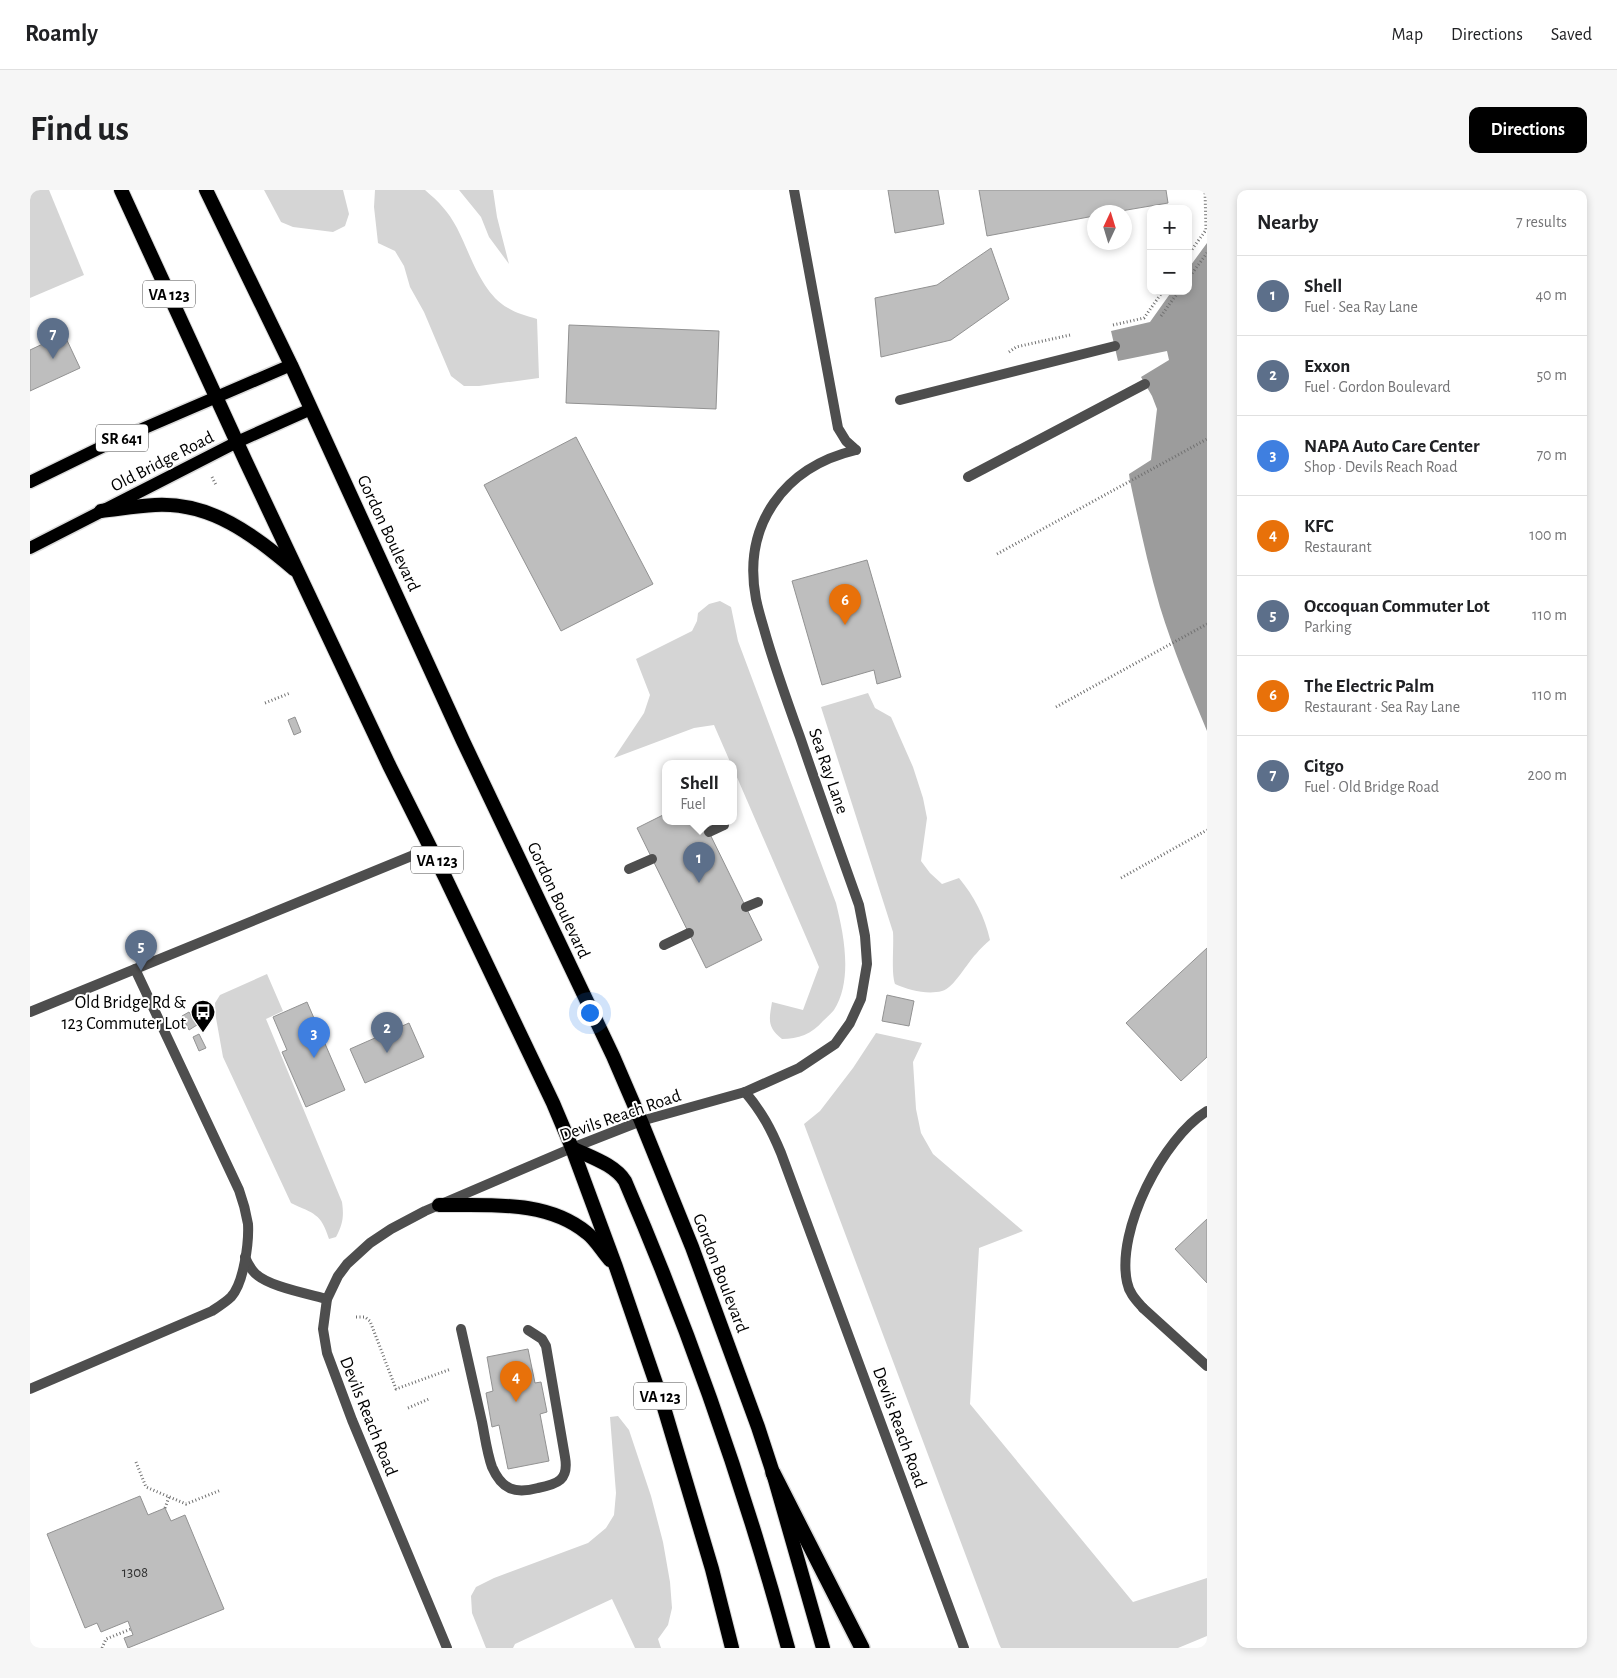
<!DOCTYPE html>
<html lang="en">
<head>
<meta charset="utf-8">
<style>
	body { margin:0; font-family:"Alegreya Sans",sans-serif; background:#f6f6f6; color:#202124 }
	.controls { position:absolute; right:15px; top:15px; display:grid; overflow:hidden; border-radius:10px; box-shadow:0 2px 8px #0003 }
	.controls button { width:45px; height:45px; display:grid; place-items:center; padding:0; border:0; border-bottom:1px solid #e0e0e0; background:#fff; color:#202124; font:25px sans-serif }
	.compass { position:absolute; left:1057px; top:15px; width:45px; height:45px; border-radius:50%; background:#fff; box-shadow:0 2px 8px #0003; rotate:4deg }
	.you { position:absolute; left:559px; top:822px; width:18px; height:18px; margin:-12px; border:4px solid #fff; border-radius:50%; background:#1a73e8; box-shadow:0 0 0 8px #1a73e833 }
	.badge { display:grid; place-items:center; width:32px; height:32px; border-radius:50%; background:#000; color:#fff; font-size:16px; font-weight:700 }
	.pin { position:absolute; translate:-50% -41px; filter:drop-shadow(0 1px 2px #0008) }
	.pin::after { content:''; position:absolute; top:26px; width:18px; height:15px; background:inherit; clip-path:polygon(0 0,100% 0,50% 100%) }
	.popup { position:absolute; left:632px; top:570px; width:75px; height:65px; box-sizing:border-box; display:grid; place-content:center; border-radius:10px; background:#fff; filter:drop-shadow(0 1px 4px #0005); font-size:16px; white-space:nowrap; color:#757577 }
	.popup b { font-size:19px; color:#202124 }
	.popup::after { content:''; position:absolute; left:50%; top:100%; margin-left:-10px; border:10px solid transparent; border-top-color:#fff }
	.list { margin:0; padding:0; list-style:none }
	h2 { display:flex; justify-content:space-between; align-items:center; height:65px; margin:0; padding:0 20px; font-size:21px }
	h2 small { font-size:16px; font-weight:400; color:#757577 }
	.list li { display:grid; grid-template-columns:32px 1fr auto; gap:15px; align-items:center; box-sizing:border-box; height:80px; padding:0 20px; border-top:1px solid #e0e0e0 }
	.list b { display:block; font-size:19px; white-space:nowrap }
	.list p { margin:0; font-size:16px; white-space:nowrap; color:#757577 }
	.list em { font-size:16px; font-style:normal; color:#757577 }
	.map { position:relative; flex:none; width:1177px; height:1458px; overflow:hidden; border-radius:10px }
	header { display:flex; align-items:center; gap:30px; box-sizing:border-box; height:70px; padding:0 25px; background:#fff; border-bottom:1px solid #e0e0e0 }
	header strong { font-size:24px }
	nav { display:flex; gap:28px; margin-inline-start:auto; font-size:18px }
	.intro { display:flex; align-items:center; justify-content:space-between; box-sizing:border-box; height:120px; padding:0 30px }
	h1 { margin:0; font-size:35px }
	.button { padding:12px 22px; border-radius:10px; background:#000; color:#fff; font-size:18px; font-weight:700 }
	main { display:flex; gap:30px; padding:0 30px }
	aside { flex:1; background:#fff; border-radius:10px; box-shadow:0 2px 8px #0003 }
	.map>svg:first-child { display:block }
	.green { fill:#d5d5d5 }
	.water { fill:#9c9c9c }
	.building { fill:#bebebe; stroke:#929292 }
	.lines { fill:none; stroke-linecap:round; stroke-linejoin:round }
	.primary-casing { stroke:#dbdbdb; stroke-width:15 }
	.trunk-casing { stroke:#dbdbdb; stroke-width:16 }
	.motorway-casing { stroke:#dbdbdb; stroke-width:18 }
	.path { stroke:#707070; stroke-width:3; stroke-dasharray:1 2.5; stroke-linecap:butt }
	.service { stroke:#4e4e4e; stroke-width:10 }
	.minor { stroke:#4e4e4e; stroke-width:10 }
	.tertiary { stroke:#4e4e4e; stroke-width:10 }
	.primary { stroke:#000; stroke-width:12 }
	.trunk { stroke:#000; stroke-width:14 }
	.motorway { stroke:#000; stroke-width:15 }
	.labels { text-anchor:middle; stroke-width:4; stroke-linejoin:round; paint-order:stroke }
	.number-label { font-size:15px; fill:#303030 }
	.shield { fill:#fff; stroke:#4c4c4c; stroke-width:1 }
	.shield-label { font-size:16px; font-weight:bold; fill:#000 }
	.street-label { font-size:18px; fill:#000; stroke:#fff }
	.poi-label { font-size:18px; fill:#000; stroke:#fff; text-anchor:end }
</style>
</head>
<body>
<header>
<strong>Roamly</strong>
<nav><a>Map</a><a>Directions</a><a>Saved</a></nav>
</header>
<div class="intro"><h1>Find us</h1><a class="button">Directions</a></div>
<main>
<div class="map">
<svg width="1177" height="1458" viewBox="0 0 1177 1458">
	<rect width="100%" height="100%" fill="#fff"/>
	<!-- green -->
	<g class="green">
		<polygon points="0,0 19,0 54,85 0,108"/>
		<polygon points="234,0 313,0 319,24 315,36 303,42 263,37 251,32"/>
		<path d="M345,0H395C409,12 418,21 427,38C440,63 451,103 478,118C486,123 497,126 507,129L509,188L449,196H434L421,186L394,122L380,97L374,76L365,61L348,53L344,17Z"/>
		<polygon points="429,0 463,0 467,27 479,74 459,47 451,27"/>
		<path d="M690,411L701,417L708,451L806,713C814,745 823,790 804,820C801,824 797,827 793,831C782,844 768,849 752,849C737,837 739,830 742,812L773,820L789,777L703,578V574H701L684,535L664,538L584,568L614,523L620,505L606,469L662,441L667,431L668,423L679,414Z"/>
		<path d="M838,503L845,518L861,527L883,577L893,608L897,628L891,671L900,683L912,694L929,688C944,706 955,727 960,750C955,754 950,759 946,764C937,773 924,798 912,801C897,805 879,800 865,794C861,782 864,757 863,742L791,517Z"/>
		<path d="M237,784L253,821L236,829L312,1012C314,1026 313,1034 306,1047L299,1049C291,1023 284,1024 261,1013L193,867L186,828L185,813L190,805Z"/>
		<polygon points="846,843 892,853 883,872 886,919 891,943 903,964 993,1041 949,1058 940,1214 1103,1412 1177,1388 1177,1446 1148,1458 971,1458 969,1454 774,934 790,921 823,878"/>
		<polygon points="588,1226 599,1240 621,1306 633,1352 640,1392 642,1418 638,1435 628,1449 631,1458 605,1458 582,1409 485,1454 483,1458 456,1458 442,1423 441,1406 446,1397 464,1388 558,1353 576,1338 584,1325 586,1303 580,1227"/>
	</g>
	<!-- water -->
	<path class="water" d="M1177,53V541C1160,500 1143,459 1130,417C1118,376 1109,333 1100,291L1099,284L1121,270L1127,219L1122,206L1111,187L1139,170L1137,161L1088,171L1081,141L1120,132L1142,101H1158V79Z"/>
	<!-- building -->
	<g class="building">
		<polygon points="858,0 908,0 914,34 865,43"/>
		<polygon points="949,0 1136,0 1138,13 1085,22 1064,22 1064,26 957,46"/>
		<polygon points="961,58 979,109 921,150 851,167 845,108 907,95"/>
		<polygon points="539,135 689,141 686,219 536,213"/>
		<polygon points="34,144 50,178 0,201 0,160"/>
		<polygon points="546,247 623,394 531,441 454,295"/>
		<polygon points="837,370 871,487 847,494 844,480 792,495 762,391"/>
		<polygon points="265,527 271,542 264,545 258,530"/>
		<polygon points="635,624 635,632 674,632 732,750 676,778 607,638"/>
		<polygon points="1177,758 1177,867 1151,891 1096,833"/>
		<polygon points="857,805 884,811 879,836 852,831"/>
		<polygon points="277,812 315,900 276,917 252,862 257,860 243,827"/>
		<polygon points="159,822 167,835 159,840 152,826"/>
		<polygon points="379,833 394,867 335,893 320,859"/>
		<polygon points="169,844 176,858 169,861 163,847"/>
		<polygon points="1177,1029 1177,1093 1145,1059"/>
		<polygon points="498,1159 505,1193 511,1192 517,1222 510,1224 519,1271 478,1279 469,1235 462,1237 456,1203 463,1201 457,1167"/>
		<polygon points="110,1306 118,1325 135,1318 141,1331 155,1325 194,1419 98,1458 94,1448 103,1445 98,1431 71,1442 67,1433 55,1438 17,1344"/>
	</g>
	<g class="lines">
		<defs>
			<g id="primary">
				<polyline points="0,292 82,252 261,175"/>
				<polyline points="0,358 207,252 281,219"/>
			</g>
			<g id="trunk">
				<polyline points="91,0 216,272 359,575 415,687 523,913 542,958 586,1077 632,1211 682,1379 702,1458"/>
				<polyline points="176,0 261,175 433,551 583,866 611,931 662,1057 728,1237 743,1283 793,1458"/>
				<path d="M71,321C89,319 107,316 125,315C182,312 223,345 264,379"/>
				<path d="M542,958C560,967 584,974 595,991C660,1142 715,1299 758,1458"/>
				<path d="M409,1015C458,1016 516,1009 557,1043C566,1050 572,1061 580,1070"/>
			</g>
			<polyline id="motorway" points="743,1283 832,1458"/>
		</defs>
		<!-- primary casing -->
		<use href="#primary" class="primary-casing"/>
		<!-- trunk casing -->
		<use href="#trunk" class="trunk-casing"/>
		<!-- motorway casing -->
		<use href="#motorway" class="motorway-casing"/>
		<!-- path -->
		<g class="path">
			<polyline points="1158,65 1176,40 1175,0"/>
			<polyline points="1158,89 1177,63"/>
			<polyline points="1131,126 1149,101"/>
			<polyline points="1083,135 1114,128 1133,101"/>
			<polyline points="979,162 986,157 1040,145"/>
			<polyline points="182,287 186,295"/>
			<polyline points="967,364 1177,249"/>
			<polyline points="235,513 260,503"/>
			<polyline points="1026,517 1177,434"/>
			<polyline points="1091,688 1177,640"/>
			<polyline points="326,1127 335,1127 340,1131 366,1199 421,1179"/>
			<polyline points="378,1218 399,1209"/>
			<polyline points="106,1272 116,1297 156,1314 191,1300"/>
			<polyline points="135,1318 139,1307"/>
			<polyline points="72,1458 76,1449 101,1439"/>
		</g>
		<!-- service -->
		<g class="service">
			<polyline points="764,0 808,238 816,251 826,260"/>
			<polyline points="870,210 1085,156"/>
			<polyline points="938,287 1115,194"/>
			<polyline points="679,642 694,635"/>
			<polyline points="599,679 622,669"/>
			<polyline points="716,717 728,712"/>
			<polyline points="634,755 659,743"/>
			<polyline points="0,822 401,658"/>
			<path d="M215,1067C217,1072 220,1077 223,1081C234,1096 279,1104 297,1109"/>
			<path d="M1113,1118C1106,1110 1099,1103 1097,1092C1086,1040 1133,948 1177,921"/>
			<path d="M431,1139C438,1170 445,1201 452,1232C455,1247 457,1263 462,1277C472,1300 485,1304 508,1298C528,1294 539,1290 535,1267L516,1156L512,1149L498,1140"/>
			<path d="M0,1199L182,1121C188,1117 196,1112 201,1107C214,1093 219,1052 218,1034C216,1022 213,1011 209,1000L105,779"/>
		</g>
		<!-- minor -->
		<g class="minor">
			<path d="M715,902C732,922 741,939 751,963L934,1458"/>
			<path d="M611,931L715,902L769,878L805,854L820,833L831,809L837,774L835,746L829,715C809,659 789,603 770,547C757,511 744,475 734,439C731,429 728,419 726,409C712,335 754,277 826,260"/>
			<polyline points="1113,1118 1177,1176"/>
		</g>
		<!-- tertiary -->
		<polyline class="tertiary" points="417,1458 322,1230 297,1163 293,1139 297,1109 308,1086 317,1074 340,1053 361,1039 395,1021 542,958 611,931"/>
		<!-- primary -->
		<use href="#primary" class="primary"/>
		<!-- trunk -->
		<use href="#trunk" class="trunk"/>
		<!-- motorway -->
		<use href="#motorway" class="motorway"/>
	</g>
	<!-- icons -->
	<defs>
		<symbol id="bus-pin" viewBox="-11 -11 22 30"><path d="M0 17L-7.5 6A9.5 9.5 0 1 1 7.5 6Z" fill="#000" stroke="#fff"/><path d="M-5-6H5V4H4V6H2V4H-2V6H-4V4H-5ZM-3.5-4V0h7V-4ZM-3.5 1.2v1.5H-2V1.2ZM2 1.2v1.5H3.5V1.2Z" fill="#fff"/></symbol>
	</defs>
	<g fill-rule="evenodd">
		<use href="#bus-pin" x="159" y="808" width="28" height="38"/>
	</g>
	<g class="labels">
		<!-- number labels -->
		<g class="number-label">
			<text x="105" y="1387">1308</text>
		</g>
		<!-- shield labels -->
		<g class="shield">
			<rect x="113" y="90.5" width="52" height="27" rx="4"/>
			<rect x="66" y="234.5" width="52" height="27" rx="4"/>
			<rect x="381" y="656.5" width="52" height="27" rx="4"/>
			<rect x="604" y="1192.5" width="52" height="27" rx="4"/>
		</g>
		<g class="shield-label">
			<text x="139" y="110">VA 123</text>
			<text x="92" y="254">SR 641</text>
			<text x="407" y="676">VA 123</text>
			<text x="630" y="1212">VA 123</text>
		</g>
		<!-- street labels -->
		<g class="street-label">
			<text transform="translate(132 271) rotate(-27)" y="6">Old Bridge Road</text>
			<text transform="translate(359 343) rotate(65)" y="6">Gordon Boulevard</text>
			<text transform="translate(799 581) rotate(71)" y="6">Sea Ray Lane</text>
			<text transform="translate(529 710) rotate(65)" y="6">Gordon Boulevard</text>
			<text transform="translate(590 925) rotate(-19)" y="6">Devils Reach Road</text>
			<text transform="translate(691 1083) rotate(69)" y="6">Gordon Boulevard</text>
			<text transform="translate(339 1226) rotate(68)" y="6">Devils Reach Road</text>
			<text transform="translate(870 1237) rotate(70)" y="6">Devils Reach Road</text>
		</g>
		<!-- poi labels -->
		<g class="poi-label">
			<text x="156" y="818">Old Bridge Rd &amp;<tspan x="156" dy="21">123 Commuter Lot</tspan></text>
		</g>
	</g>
</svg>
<div class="controls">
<button>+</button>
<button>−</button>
</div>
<svg class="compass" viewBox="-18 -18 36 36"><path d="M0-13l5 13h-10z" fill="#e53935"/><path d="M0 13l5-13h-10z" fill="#757577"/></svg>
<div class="you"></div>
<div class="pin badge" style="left:669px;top:693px;background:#5c6f8a">1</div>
<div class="popup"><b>Shell</b>Fuel</div>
<div class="pin badge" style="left:357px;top:863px;background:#5c6f8a">2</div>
<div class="pin badge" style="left:284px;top:868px;background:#3f7fe0">3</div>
<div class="pin badge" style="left:486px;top:1212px;background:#e8710a">4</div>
<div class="pin badge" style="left:111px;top:781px;background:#5c6f8a">5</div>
<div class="pin badge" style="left:815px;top:435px;background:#e8710a">6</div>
<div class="pin badge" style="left:23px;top:169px;background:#5c6f8a">7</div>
</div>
<aside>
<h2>Nearby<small>7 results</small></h2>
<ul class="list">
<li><span class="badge" style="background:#5c6f8a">1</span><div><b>Shell</b><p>Fuel · Sea Ray Lane</p></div><em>40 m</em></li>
<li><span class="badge" style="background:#5c6f8a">2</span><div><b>Exxon</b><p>Fuel · Gordon Boulevard</p></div><em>50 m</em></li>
<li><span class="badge" style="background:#3f7fe0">3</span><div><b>NAPA Auto Care Center</b><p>Shop · Devils Reach Road</p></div><em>70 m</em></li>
<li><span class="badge" style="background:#e8710a">4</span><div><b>KFC</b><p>Restaurant</p></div><em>100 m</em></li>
<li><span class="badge" style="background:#5c6f8a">5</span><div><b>Occoquan Commuter Lot</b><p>Parking</p></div><em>110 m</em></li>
<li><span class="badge" style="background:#e8710a">6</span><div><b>The Electric Palm</b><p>Restaurant · Sea Ray Lane</p></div><em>110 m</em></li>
<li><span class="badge" style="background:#5c6f8a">7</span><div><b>Citgo</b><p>Fuel · Old Bridge Road</p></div><em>200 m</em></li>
</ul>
</aside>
</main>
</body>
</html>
